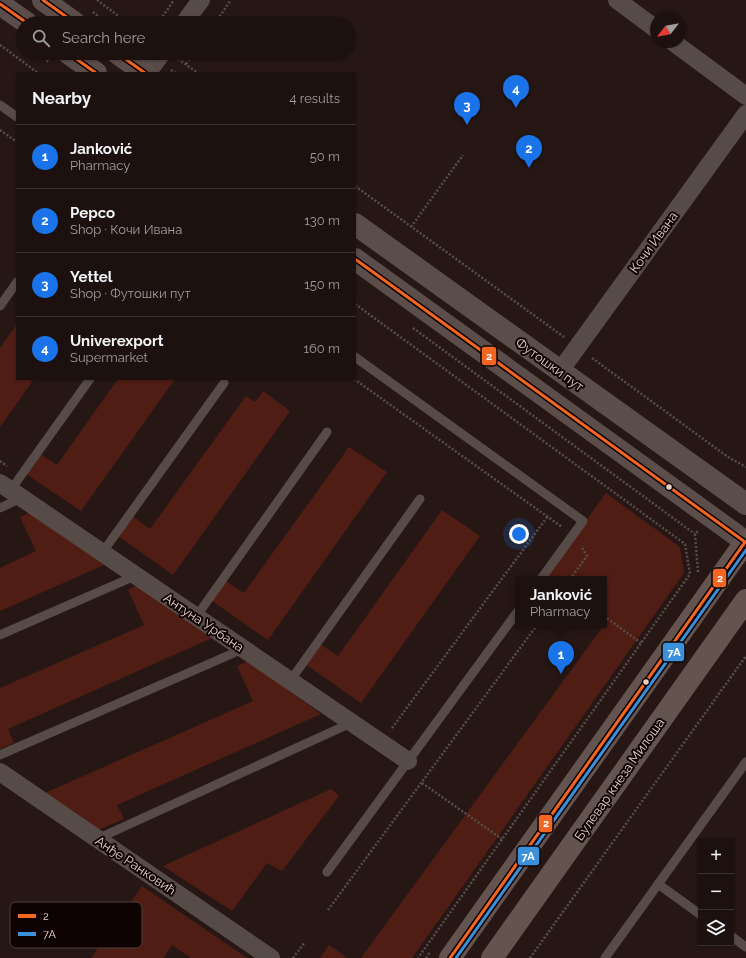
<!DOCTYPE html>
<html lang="en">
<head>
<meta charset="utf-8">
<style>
	body { margin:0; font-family:Raleway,sans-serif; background:#291f1d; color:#f1f3f6 }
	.controls { position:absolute; right:12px; bottom:12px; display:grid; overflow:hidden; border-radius:0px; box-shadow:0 1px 3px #0004 }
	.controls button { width:36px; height:36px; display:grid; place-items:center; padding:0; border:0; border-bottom:1px solid #3a312f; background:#1c110f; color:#f1f3f6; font:20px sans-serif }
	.compass { position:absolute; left:650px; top:12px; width:36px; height:36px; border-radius:50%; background:#1c110f; box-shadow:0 1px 3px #0004; rotate:239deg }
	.you { position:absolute; left:519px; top:534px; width:14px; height:14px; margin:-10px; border:3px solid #fff; border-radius:50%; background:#1a73e8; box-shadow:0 0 0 6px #1a73e833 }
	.badge { display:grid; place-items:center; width:26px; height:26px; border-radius:50%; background:#1a73e8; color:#fff; font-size:13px; font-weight:700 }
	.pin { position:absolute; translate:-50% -33px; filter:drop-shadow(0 1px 2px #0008) }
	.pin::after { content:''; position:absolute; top:21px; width:14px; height:12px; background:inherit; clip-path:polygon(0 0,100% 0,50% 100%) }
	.popup { position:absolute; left:515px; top:576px; width:92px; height:52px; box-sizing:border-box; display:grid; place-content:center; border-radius:0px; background:#1c110f; filter:drop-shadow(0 1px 3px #0005); font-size:13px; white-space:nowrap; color:#a09d9e }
	.popup b { font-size:15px; color:#f1f3f6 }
	.popup::after { content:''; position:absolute; left:50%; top:100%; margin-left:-8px; border:8px solid transparent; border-top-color:#1c110f }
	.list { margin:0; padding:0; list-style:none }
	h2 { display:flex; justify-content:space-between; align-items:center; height:52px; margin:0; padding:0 16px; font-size:17px }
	h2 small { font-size:13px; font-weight:400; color:#a09d9e }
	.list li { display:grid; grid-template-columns:26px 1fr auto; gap:12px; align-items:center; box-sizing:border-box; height:64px; padding:0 16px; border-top:1px solid #3a312f }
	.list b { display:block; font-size:15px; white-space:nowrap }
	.list p { margin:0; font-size:13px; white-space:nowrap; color:#a09d9e }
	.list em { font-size:13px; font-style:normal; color:#a09d9e }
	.icon { flex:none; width:22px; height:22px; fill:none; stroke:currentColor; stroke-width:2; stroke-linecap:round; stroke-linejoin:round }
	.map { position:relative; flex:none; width:746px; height:958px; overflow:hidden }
	.search { position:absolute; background:#1c110f; box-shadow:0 1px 3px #0004; left:16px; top:16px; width:340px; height:44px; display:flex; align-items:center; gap:10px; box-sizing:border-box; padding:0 14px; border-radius:22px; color:#a09d9e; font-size:15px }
	.panel { position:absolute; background:#1c110f; box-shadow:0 1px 3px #0004; left:16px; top:72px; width:340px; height:308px; border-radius:0px }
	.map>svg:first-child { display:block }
	.green { fill:#501d14 }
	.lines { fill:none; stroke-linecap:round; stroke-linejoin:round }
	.path { stroke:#584d4b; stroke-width:2.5; stroke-dasharray:2 2; stroke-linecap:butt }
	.lane { stroke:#574b48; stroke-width:9 }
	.street { stroke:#574b48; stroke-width:18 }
	.secondary { stroke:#5b4d4a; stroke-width:22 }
	.primary { stroke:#635450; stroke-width:22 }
	.bus-1-casing { stroke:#0e0302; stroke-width:6 }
	.bus-2-casing { stroke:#0e0302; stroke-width:6 }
	.bus-1 { stroke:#f26522; stroke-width:3 }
	.bus-2 { stroke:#3a90db; stroke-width:3 }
	.bus-dot { fill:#e5d0cb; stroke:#0e0302; stroke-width:1.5 }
	.labels { text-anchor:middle; stroke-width:4; stroke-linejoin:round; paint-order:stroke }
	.street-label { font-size:13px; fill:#e5d0cb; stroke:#0e0302 }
	.key { fill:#0e0302; stroke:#4e403e; stroke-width:1 }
	.key-label { font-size:11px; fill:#e5d0cb }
	.line-badge { stroke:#0e0302; stroke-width:1.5 }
	.badge-label { font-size:11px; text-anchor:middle; font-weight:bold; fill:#fff }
</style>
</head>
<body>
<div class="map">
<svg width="746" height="958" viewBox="0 0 746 958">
	<rect width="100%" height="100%" fill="#261714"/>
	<!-- green -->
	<g class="green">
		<polygon points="17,324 17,379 34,379 0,427 0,348"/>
		<polygon points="118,379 175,379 81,511 26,474 40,454 57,465"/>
		<polygon points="263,391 290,411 173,575 118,536 132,516 150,529 246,396 255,402"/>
		<polygon points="349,447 387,472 268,640 212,601 226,581 244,593"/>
		<polygon points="606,493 680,547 684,573 412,958 361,958 604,625 604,579 553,579 547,574"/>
		<polygon points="442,510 480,536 361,703 305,664 320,644 338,656"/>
		<polygon points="31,512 104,565 0,611 0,568 36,551 20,517"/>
		<polygon points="139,584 212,638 8,729 14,743 0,749 0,688 144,625 128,590"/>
		<polygon points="248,661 321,714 117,805 124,819 98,830 45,793 253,701 237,666"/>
		<polygon points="331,789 339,796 282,871 267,863 232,911 163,866"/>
		<polygon points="142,886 247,958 191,958 172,945 163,958 91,958"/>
		<polygon points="329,945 347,958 320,958"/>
	</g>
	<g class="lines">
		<!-- path -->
		<g class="path">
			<polyline points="97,0 128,23"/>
			<polyline points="93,12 107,23"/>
			<polyline points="158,23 174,0"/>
			<polyline points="215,23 231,0"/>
			<polyline points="0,45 38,73"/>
			<polyline points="37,53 49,62"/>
			<polyline points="178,59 198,73"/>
			<polyline points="186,64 193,53"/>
			<polyline points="171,70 176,73"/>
			<polyline points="0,130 17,142"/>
			<polyline points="355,186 564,337"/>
			<polyline points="411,227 463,155"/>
			<polyline points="355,304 685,544 690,574 418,958"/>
			<polyline points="413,328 695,534"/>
			<polyline points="592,358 728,457 746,467"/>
			<polyline points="354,379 562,527"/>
			<polyline points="0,461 7,466"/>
			<polyline points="698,572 695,534 698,531"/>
			<polyline points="570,579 587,556 581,546"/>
			<polyline points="604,616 641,643"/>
			<polyline points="392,728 548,516"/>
			<polyline points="422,783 502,839"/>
			<polyline points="328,910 537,625"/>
			<polyline points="293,958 305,942"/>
			<polyline points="426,958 430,952"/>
			<polyline points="530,958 746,656"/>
		</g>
		<!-- lane -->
		<g class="lane">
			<polyline points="0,105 17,117"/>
			<polyline points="0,306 17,282"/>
			<polyline points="355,357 583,521 541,579"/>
			<polyline points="10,491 90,379"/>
			<polyline points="0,508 21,498"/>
			<polyline points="102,553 224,383"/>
			<polyline points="196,617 327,432"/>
			<polyline points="0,635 135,576"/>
			<polyline points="290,681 420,499"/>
			<polyline points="0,755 243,649"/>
			<polyline points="97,839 351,723"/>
			<polyline points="327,872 518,611"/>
			<polyline points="658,884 701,915"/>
			<polyline points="731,936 746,947"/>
			<polyline points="605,958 746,762"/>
		</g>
		<!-- street -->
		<g class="street">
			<polyline points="617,0 656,29"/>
			<polyline points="184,23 201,0"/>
			<polyline points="673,42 746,96"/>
			<polyline points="147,73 162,53"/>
			<polyline points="560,371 746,114"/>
			<polyline points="0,483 408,761"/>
			<polyline points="0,772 271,958"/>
		</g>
		<!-- secondary -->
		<g class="secondary">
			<polyline points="43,0 75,23"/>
			<polyline points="0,4 27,23"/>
			<polyline points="68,53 96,73"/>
			<polyline points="117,53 145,73"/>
			<polyline points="355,224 746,504"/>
			<polyline points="355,259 746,542"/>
		</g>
		<!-- primary -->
		<g class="primary">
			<polyline points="450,958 746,541"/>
			<polyline points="492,958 746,600"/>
		</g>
		<defs>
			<g id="bus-1">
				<polyline points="43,0 75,23"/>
				<polyline points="0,4 27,23"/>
				<polyline points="68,53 96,73"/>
				<polyline points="117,53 145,73"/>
				<polyline points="355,259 745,542 450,958"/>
			</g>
			<polyline id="bus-2" points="456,958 746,550"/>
		</defs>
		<!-- bus-1 casing -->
		<use href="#bus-1" class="bus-1-casing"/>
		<!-- bus-2 casing -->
		<use href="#bus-2" class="bus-2-casing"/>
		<!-- bus-1 -->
		<use href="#bus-1" class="bus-1"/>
		<!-- bus-2 -->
		<use href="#bus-2" class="bus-2"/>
	</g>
	<!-- markers -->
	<g class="bus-dot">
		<circle cx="669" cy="487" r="3.5"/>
		<circle cx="646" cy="682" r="3.5"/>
	</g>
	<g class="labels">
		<!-- street labels -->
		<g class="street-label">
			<text transform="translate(653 242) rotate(-54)" y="5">Кочи Ивана</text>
			<text transform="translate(550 364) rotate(36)" y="5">Футошки пут</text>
			<text transform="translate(204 622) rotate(34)" y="5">Антуна Урбана</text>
			<text transform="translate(619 779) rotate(-55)" y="5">Булевар кнеза Милоша</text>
			<text transform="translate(136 865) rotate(34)" y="5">Анђе Ранковић</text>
		</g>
	</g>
	<!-- legend -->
	<rect x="10" y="902" width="132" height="46" rx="6" class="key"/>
	<rect x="18" y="914" width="18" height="4" fill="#f26522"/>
	<rect x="18" y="932" width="18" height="4" fill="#3a90db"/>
	<g class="key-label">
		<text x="43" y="920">2</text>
		<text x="43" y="938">7A</text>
	</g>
	<g class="line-badge">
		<rect x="481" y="346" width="16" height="20" rx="4" fill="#f26522"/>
		<rect x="712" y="568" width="15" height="20" rx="4" fill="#f26522"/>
		<rect x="662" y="642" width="23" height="20" rx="4" fill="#3a90db"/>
		<rect x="538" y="814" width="15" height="19" rx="4" fill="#f26522"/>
		<rect x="517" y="846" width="23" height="20" rx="4" fill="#3a90db"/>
	</g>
	<g class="badge-label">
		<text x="489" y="360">2</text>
		<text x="720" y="582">2</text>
		<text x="674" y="656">7A</text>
		<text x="546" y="827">2</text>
		<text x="528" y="860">7A</text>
	</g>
</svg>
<div class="controls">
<button>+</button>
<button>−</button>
<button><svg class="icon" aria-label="layers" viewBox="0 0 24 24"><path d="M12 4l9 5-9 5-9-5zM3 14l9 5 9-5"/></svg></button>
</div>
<svg class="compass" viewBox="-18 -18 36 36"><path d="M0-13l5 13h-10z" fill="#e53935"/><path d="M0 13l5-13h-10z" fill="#a09d9e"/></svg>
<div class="you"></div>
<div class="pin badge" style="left:561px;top:674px">1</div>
<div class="popup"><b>Janković</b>Pharmacy</div>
<div class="pin badge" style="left:529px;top:168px">2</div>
<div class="pin badge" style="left:467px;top:125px">3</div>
<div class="pin badge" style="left:516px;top:108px">4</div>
<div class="search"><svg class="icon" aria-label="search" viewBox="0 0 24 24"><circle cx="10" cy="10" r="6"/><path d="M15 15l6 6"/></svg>Search here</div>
<section class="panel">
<h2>Nearby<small>4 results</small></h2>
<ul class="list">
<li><span class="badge">1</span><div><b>Janković</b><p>Pharmacy</p></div><em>50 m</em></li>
<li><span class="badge">2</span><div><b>Pepco</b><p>Shop · Кочи Ивана</p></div><em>130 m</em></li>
<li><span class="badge">3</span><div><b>Yettel</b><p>Shop · Футошки пут</p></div><em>150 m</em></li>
<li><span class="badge">4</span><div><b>Univerexport</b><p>Supermarket</p></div><em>160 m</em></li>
</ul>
</section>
</div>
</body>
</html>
